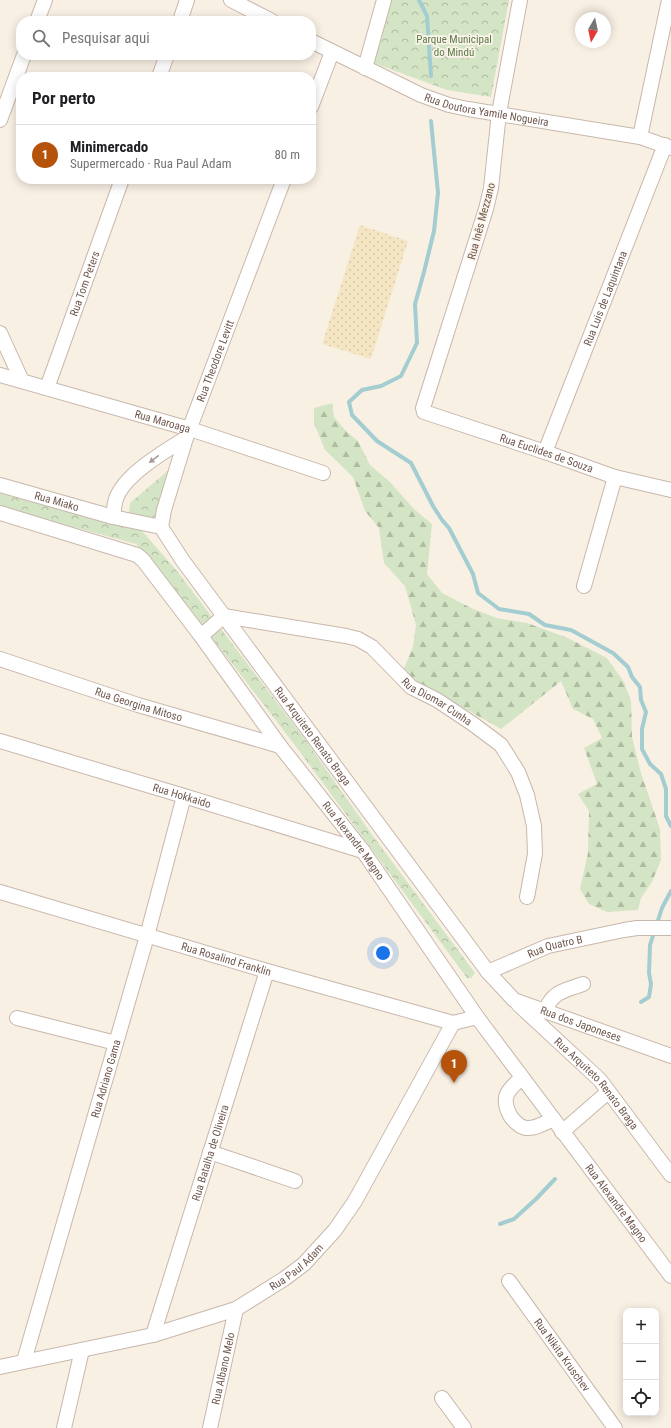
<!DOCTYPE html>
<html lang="pt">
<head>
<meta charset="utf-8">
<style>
	body { margin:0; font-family:"Roboto Condensed",sans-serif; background:#f2f2f2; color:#202124 }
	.controls { position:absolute; right:12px; bottom:12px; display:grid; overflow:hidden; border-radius:8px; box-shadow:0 2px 10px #0003 }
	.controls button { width:36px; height:36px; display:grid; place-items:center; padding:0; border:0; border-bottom:1px solid #e0e0e0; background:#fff; color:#202124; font:20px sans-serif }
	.compass { position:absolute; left:575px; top:12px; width:36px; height:36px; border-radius:50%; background:#fff; box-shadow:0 2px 10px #0003; rotate:189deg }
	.you { position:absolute; left:383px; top:953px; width:14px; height:14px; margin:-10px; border:3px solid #fff; border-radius:50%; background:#1a73e8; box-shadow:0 0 0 6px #1a73e833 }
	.badge { display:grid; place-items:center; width:26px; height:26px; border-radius:50%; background:#b45309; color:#fff; font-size:13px; font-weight:700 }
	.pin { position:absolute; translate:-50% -33px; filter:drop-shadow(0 1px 2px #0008) }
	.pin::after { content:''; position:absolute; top:21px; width:14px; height:12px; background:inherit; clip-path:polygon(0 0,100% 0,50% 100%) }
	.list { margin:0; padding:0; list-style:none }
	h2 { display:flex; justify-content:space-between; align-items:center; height:52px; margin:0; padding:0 16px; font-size:17px }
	h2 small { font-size:13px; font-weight:400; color:#757577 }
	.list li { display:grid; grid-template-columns:26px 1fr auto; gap:12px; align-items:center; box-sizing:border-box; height:60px; padding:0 16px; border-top:1px solid #e0e0e0 }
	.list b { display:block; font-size:15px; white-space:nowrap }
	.list p { margin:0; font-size:13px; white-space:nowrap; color:#757577 }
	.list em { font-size:13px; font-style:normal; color:#757577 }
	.icon { flex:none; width:22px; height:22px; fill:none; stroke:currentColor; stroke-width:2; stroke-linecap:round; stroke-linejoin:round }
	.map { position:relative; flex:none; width:671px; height:1428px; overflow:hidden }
	.search { position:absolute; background:#fff; box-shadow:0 2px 10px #0003; left:16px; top:16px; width:300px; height:44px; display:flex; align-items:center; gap:10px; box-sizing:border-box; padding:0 14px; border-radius:16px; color:#757577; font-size:15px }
	.panel { position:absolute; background:#fff; box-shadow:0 2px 10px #0003; left:16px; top:72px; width:300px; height:112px; border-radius:16px }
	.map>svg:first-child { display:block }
	.forest { fill:url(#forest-firs) }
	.sand { fill:url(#sand-dots) }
	.park { fill:url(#park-crowns) }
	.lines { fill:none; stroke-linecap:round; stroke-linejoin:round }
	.stream { stroke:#a3cdd0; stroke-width:4 }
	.minor-casing { stroke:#c8b7ac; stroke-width:16 }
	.minor { stroke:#fff; stroke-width:14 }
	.oneway { fill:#a89a94 }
	.labels { text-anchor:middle; stroke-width:3.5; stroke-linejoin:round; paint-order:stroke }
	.park-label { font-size:11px; fill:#5b794a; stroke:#fcf4ea }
	.street-label { font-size:11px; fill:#6e574d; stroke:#fcf4ea }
</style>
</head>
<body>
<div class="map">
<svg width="671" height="1428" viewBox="0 0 671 1428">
	<defs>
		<pattern id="forest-firs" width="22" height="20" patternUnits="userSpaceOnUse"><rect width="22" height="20" fill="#d4e5c5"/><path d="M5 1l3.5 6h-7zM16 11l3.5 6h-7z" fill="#b0bca2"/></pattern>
		<pattern id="sand-dots" width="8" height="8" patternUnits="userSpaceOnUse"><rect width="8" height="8" fill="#f5e6c3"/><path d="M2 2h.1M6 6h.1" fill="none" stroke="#d5c7a9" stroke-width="1.8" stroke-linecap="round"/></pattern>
		<pattern id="park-crowns" width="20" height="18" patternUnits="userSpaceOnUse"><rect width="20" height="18" fill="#d4e5c5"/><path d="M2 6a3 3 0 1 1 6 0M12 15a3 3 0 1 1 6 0" fill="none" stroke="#b0bca2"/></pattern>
	</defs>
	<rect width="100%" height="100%" fill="#f9f0e4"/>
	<!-- forest -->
	<polygon class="forest" points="332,403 334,417 347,432 358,441 370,465 390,482 414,509 432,524 427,574 442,593 473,609 497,618 527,623 568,638 607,658 624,682 631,701 632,737 641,773 660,829 661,860 652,882 641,898 638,910 607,912 589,904 580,889 588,853 589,811 578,794 597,784 584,748 602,738 593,719 573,709 561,681 501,729 402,673 413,647 416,625 405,586 384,563 379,528 365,511 353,477 325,450 314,423 314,408"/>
	<!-- sand -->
	<polygon class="sand" points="360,225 408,241 371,359 322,344"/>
	<!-- park -->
	<g class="park">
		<polygon points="388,0 509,0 491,97 447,90 371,62"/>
		<polygon points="178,462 157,516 138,524 142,531 177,571 304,738 373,836 475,973 471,978 467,978 294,744 167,579 136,544 0,507 0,493 101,521 124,525 133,521 129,513 130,503"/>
	</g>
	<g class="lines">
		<!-- stream -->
		<g class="stream">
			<polyline points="419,0 427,16 431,76"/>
			<polyline points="431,121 438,193 434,231 424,272 415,304 417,343 401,376 381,386 362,390 349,402 352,415 377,441 411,463 433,506 442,520 449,528 473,574 478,593 499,609 529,614 545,625 571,630 613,653 628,667 632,677 640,687 641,700 646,712 642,729 642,749 650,764 661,774 666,789 666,816 671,826"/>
			<polyline points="641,1002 649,997 651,984 649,973 650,945 662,908 671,891"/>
			<polyline points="500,1224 514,1219 536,1199 555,1179"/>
		</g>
		<defs>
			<g id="minor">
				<polyline points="231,0 272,21"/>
				<path id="s1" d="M520,0L499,113L491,188L486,209L423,408L424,412L545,452L615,477L671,490"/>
				<polyline points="37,21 45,0"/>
				<polyline points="180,21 187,0"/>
				<path id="s2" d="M311,41L421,95L449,105L468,109L640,137L671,148"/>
				<polyline points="365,68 384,0"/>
				<polyline points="159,77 167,55"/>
				<polyline points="311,107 332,52"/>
				<polyline points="0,120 24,55"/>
				<polyline points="640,137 669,0"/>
				<polyline points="0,333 22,381"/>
				<path id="s3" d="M0,375L190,429L323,473"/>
				<path id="s4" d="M47,388L122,179"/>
				<path id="s5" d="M545,452L665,145"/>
				<path id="s6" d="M0,485L113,517L161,527L183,561L488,972L514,1000L671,1056"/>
				<path id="s7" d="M0,513L137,555L143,560L201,636L280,746L363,851L477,1017L671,1276"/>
				<path d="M113,517C114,511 114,505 116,499C124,475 165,451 186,438"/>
				<path id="s8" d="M161,527L164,510L186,438L284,179"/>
				<polyline points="584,586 615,477"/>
				<path id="s9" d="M201,636L224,616L346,636L358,639L372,647L411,687L437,700L473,724L501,745L518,772L527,795L534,826L535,854L527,897"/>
				<path id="s10" d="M0,659L138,705L280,746"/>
				<path id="s11" d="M0,741L184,796L363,851"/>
				<path id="s12" d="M0,892L267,971L453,1023"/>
				<path id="s13" d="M488,972L548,946L624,930L637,928H671"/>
				<path id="s14" d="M518,1004L600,1080L671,1175"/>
				<path d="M545,1011C553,991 564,991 583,984"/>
				<polyline points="17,1018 116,1043"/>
				<path d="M522,1078C507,1090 500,1098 511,1117C515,1122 520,1127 526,1128C535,1129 545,1123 553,1119"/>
				<polyline points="562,1132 608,1092"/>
				<polyline points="210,1152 295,1181"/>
				<path id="s15" d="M509,1281L615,1428"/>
				<path id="s16" d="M153,1335L267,971"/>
				<path id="s17" d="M24,1361L147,936L184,796"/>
				<path id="s18" d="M0,1367L153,1335L236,1309L284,1279L304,1264L335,1230L355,1201L453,1023L477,1017"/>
				<polyline points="442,1398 464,1428"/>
				<polyline points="64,1428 82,1350"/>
				<path id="s19" d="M210,1428L236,1309"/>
			</g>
		</defs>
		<!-- minor casing -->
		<use href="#minor" class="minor-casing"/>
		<!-- minor -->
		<use href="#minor" class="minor"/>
	</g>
	<!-- one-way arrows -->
	<defs><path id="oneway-solid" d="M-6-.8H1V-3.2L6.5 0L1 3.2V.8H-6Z"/></defs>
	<use class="oneway" href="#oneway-solid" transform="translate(154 459) rotate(143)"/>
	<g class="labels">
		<!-- park labels -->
		<g class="park-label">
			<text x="454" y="43">Parque Municipal<tspan x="454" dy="13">do Mindú</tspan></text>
		</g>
		<!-- street labels -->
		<g class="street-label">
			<text dy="4" stroke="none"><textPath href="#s2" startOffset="190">Rua Doutora Yamile Nogueira</textPath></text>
			<text transform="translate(481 221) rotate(-75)" y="4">Rua Inês Mezzano</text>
			<text dy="4" stroke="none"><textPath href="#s4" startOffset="111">Rua Tom Peters</textPath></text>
			<text dy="4" stroke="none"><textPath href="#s5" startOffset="165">Rua Luis de Laquintana</textPath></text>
			<text dy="4" stroke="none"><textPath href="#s8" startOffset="175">Rua Theodore Levitt</textPath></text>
			<text dy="4" stroke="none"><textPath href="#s3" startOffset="169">Rua Maroaga</textPath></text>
			<text dy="4" stroke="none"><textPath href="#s1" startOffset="554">Rua Euclides de Souza</textPath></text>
			<text dy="4" stroke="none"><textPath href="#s6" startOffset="59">Rua Miako</textPath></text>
			<text dy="4" stroke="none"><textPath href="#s9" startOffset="268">Rua Diomar Cunha</textPath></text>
			<text dy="4" stroke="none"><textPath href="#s10" startOffset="146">Rua Georgina Mitoso</textPath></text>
			<text dy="4" stroke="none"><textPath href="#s6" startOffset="425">Rua Arquiteto Renato Braga</textPath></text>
			<text dy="4" stroke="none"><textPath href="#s11" startOffset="190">Rua Hokkaido</textPath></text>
			<text dy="4" stroke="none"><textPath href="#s7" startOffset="502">Rua Alexandre Magno</textPath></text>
			<text dy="4" stroke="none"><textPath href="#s13" startOffset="72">Rua Quatro B</textPath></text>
			<text dy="4" stroke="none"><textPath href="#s12" startOffset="236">Rua Rosalind Franklin</textPath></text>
			<text dy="4" stroke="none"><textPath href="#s6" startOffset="828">Rua dos Japoneses</textPath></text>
			<text dy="4" stroke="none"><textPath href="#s17" startOffset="294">Rua Adriano Gama</textPath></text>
			<text dy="4" stroke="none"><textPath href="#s14" startOffset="112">Rua Arquiteto Renato Braga</textPath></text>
			<text dy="4" stroke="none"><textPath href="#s16" startOffset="191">Rua Batalha de Oliveira</textPath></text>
			<text dy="4" stroke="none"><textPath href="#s7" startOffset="950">Rua Alexandre Magno</textPath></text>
			<text dy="4" stroke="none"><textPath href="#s18" startOffset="317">Rua Paul Adam</textPath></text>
			<text dy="4" stroke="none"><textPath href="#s15" startOffset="91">Rua Nikita Kruschev</textPath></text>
			<text dy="4" stroke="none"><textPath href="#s19" startOffset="61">Rua Albano Melo</textPath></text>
		</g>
	</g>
</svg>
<div class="controls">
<button>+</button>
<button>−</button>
<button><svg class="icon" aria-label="locate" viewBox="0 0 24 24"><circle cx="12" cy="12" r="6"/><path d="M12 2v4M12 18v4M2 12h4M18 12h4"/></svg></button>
</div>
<svg class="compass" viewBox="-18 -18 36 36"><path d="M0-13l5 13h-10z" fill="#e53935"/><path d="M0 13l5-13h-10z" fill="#757577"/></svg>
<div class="you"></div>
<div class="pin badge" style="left:454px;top:1083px">1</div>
<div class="search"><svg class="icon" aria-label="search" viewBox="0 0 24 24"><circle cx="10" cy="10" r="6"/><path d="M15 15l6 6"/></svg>Pesquisar aqui</div>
<section class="panel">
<h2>Por perto<small></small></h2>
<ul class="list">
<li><span class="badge">1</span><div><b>Minimercado</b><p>Supermercado · Rua Paul Adam</p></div><em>80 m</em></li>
</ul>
</section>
</div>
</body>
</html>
